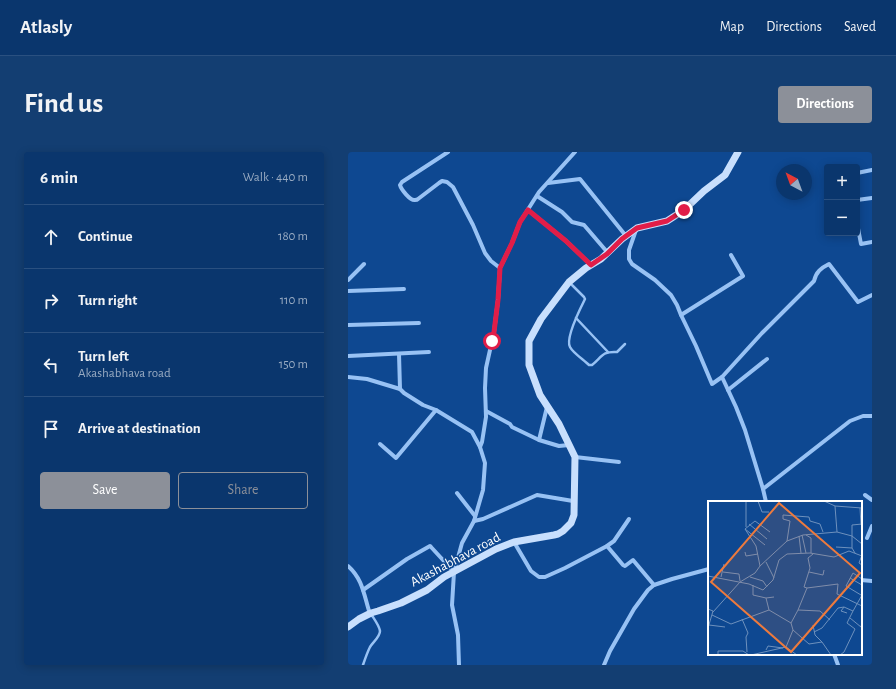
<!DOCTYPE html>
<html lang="en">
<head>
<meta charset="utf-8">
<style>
	body { margin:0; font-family:"Alegreya Sans",sans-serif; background:#133e72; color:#f1f3f6 }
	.controls { position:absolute; right:12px; top:12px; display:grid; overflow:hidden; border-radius:4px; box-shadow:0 2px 10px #0003 }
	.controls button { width:36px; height:36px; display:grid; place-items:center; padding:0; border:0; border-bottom:1px solid #2a5080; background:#0a366d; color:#f1f3f6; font:20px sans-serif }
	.compass { position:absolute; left:428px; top:12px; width:36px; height:36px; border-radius:50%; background:#0a366d; box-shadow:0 2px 10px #0003; rotate:319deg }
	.stop { position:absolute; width:12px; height:12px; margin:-9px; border:3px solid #e11d48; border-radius:50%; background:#fff }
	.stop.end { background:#e11d48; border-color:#fff; box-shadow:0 1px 4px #0008 }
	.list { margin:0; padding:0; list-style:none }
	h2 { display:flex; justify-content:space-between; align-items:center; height:52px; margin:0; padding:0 16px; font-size:17px }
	h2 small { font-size:13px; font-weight:400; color:#99abc2 }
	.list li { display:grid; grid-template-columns:26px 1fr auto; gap:12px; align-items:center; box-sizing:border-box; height:64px; padding:0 16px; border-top:1px solid #2a5080 }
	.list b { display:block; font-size:15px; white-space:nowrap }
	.list p { margin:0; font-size:13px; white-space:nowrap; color:#99abc2 }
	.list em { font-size:13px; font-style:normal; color:#99abc2 }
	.actions { display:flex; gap:8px; padding:12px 16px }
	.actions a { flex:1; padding:9px 0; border:1px solid #8c9099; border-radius:4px; text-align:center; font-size:14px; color:#8c9099 }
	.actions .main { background:#8c9099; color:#fff }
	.icon { flex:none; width:22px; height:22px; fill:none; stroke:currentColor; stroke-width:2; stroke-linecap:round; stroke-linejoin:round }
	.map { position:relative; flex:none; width:524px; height:513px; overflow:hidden; border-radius:4px }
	header { display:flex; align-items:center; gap:24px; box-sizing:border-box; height:56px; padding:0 20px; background:#0a366d; border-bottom:1px solid #2a5080 }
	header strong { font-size:19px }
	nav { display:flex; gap:22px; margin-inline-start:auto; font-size:14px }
	.intro { display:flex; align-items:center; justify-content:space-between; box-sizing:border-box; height:96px; padding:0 24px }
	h1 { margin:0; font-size:28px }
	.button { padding:10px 18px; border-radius:4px; background:#8c9099; color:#fff; font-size:14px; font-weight:700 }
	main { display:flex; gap:24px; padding:0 24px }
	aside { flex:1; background:#0a366d; border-radius:4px; box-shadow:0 2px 10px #0003 }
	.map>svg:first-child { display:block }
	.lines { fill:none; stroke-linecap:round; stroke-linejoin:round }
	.lane { stroke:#98c2f4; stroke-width:2.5 }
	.street { stroke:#98c2f4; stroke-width:4 }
	.secondary { stroke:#c8dffd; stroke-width:7 }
	.route { stroke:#e11d48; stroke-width:5 }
	.labels { text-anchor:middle; stroke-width:3; stroke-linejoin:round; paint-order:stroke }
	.street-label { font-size:14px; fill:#fff; stroke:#0e4891 }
	.inset-road { fill:none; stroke:#6e91bd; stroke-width:1 }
	.view { fill:#ed7a3d; fill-opacity:0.15; stroke:#ed7a3d; stroke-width:2 }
	.inset-edge { fill:none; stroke:#fff; stroke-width:2 }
</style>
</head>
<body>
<header>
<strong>Atlasly</strong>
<nav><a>Map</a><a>Directions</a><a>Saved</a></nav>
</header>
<div class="intro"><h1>Find us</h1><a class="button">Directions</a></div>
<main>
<aside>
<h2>6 min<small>Walk · 440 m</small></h2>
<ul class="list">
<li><svg class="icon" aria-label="ahead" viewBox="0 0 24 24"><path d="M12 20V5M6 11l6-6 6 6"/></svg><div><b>Continue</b></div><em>180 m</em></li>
<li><svg class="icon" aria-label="right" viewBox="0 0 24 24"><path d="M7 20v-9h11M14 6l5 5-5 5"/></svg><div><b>Turn right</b></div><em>110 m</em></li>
<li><svg class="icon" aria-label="left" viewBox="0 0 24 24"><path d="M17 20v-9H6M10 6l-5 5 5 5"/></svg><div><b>Turn left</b><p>Akashabhava road</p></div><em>150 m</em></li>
<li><svg class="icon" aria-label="arrive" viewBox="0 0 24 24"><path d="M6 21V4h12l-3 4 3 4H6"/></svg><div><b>Arrive at destination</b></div></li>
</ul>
<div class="actions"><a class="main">Save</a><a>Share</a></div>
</aside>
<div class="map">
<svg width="524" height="513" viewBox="0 0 524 513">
	<rect width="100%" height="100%" fill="#0e4891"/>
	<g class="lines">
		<!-- lane -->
		<g class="lane">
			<path d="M221,130L236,145L237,147C232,157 217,186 222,195C225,201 236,208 241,213H244C254,205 254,199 269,200L277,192"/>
			<polyline points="228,166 260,200"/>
			<path d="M15,513C17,507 19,501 22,495C25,490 32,485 32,479C31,473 26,467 23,462"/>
		</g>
		<!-- street -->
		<g class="street">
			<path d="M100,0L54,30L52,33C53,37 62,49 67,48C68,48 69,48 70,47L91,31L94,29L99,30L105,35L125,73L137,101L143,109L152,116"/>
			<polyline points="509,21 524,18"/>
			<polyline points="200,31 232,27 278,84"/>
			<polyline points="189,44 214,60 224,70 236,73 260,101"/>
			<polyline points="509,48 524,46"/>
			<polyline points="180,58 218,89 243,113"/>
			<polyline points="509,71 513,92 524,90"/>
			<polyline points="288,78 281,98 281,107 284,112 307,128 323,143 329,153 333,163 348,194 364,232 374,225 388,255 397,278 415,337"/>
			<polyline points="0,128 16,112"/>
			<polyline points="0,139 56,137"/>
			<polyline points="333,163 395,124 383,103"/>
			<polyline points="0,173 71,171"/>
			<polyline points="51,202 52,237"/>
			<polyline points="0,204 81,200"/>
			<polyline points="0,225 19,227 52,237 56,241 75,253 88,258 124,280 132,295 137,311 135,338 126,369 114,391 106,420 104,453 110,483 111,513"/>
			<path d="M374,225L414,181L466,129C468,120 473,116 481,112L510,150L524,143"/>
			<polyline points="380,238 419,207"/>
			<polyline points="138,259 162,272 164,275 191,288 211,294 221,293"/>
			<polyline points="191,288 199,255"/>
			<polyline points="32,292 48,306 88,258"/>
			<polyline points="132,295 134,290 138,265 137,236 138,216 146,180 150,148 152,116 164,91 172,70 191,40 227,0"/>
			<polyline points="227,305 271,310"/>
			<polyline points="109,341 127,364"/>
			<polyline points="517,343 524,348"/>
			<polyline points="418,350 415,337 502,269 515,264 524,264"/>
			<polyline points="126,369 135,367 189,343 225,349"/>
			<polyline points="519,386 524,374"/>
			<polyline points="166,390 183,419 191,425 197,425 217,416 259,394 266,389 281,367"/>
			<polyline points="259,394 275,413 277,414 285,408 306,433"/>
			<path d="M0,414C15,427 16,444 22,462"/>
			<polyline points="513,428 524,429"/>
			<polyline points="15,438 59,407 82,394 83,395 106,420"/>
			<polyline points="486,502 490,513"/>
			<polyline points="256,513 262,499 286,457 300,438 306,433 324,427 361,417"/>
		</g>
		<!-- secondary -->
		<polyline class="secondary" points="0,475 11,467 23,461 30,459 53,451 79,438 96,425 148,397 166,390 206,383 210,382 215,379 223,371 226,363 227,305 211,272 192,243 181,213 181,189 193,167 221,130 238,116 253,107 274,87 289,76 319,69 336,58 356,39 377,23 390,0"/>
	</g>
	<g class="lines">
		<!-- route -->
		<polyline class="route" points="144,189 146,180 150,148 152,116 164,91 172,70 180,58 218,89 243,113 259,102 274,87 289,76 319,69 336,58"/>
	</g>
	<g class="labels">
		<!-- street labels -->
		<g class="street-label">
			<text transform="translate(107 407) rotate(-28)" y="5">Akashabhava road</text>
		</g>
	</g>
	<!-- overview -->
	<g transform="translate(360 349)">
		<rect width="154" height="154" fill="#0e4891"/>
		<path class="inset-road" d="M38,0V26M50,0L54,11H61M116,0L127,5L154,7M127,5L129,31M152,7L153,24M41,23L59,38M37,28L57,44M94,34L98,52M98,34L103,37V52M91,35L93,52M79,40L82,20L75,18V14L101,16L102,20L112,23L115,31M128,46L144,47L147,52M144,47V24L154,23M37,51L38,55L50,53M154,54L151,62L154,64M58,61L66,77M52,65L79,40L95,34L129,31L144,35L154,43M15,71L31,73L32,80M101,71L115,74L116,69M0,75L41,83L55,89L65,79L71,59L79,53L102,52L126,56L141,50L154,55M13,76L16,63M42,76L55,80L59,86M142,77L154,84M45,84V94L58,97L66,96M99,87L130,83L129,93L154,105M153,94L138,85L145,72L154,78M58,97L61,109M0,108L5,110L0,127M90,109L99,87L96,86L102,67L100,57L105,53M5,111L32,81L47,72L52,65L48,45L37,28L47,20L62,31M139,112L133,110L136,106L145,110L154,94M4,114L23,123L61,109L83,122L85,129L78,146L43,154M142,117L153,126L154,121M34,118L40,132L38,136L39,151M83,122L90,109L112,110L122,119M1,124L17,126M105,124L107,134L114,141M85,129L101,143L114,141L123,154M106,131L114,127L130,107L136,106M78,146L89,154M58,149L60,145L75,147M10,154V150H35L41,154M132,154L136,151L147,128L139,122L145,110"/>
		<path class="view" d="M71,2L152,72L83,151L3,81Z"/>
		<rect width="154" height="154" class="inset-edge"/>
	</g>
</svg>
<div class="controls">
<button>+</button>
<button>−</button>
</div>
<svg class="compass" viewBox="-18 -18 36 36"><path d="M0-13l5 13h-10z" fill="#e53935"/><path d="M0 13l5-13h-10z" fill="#99abc2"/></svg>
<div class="stop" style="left:144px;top:189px"></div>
<div class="stop end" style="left:336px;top:58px"></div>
</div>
</main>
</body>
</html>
